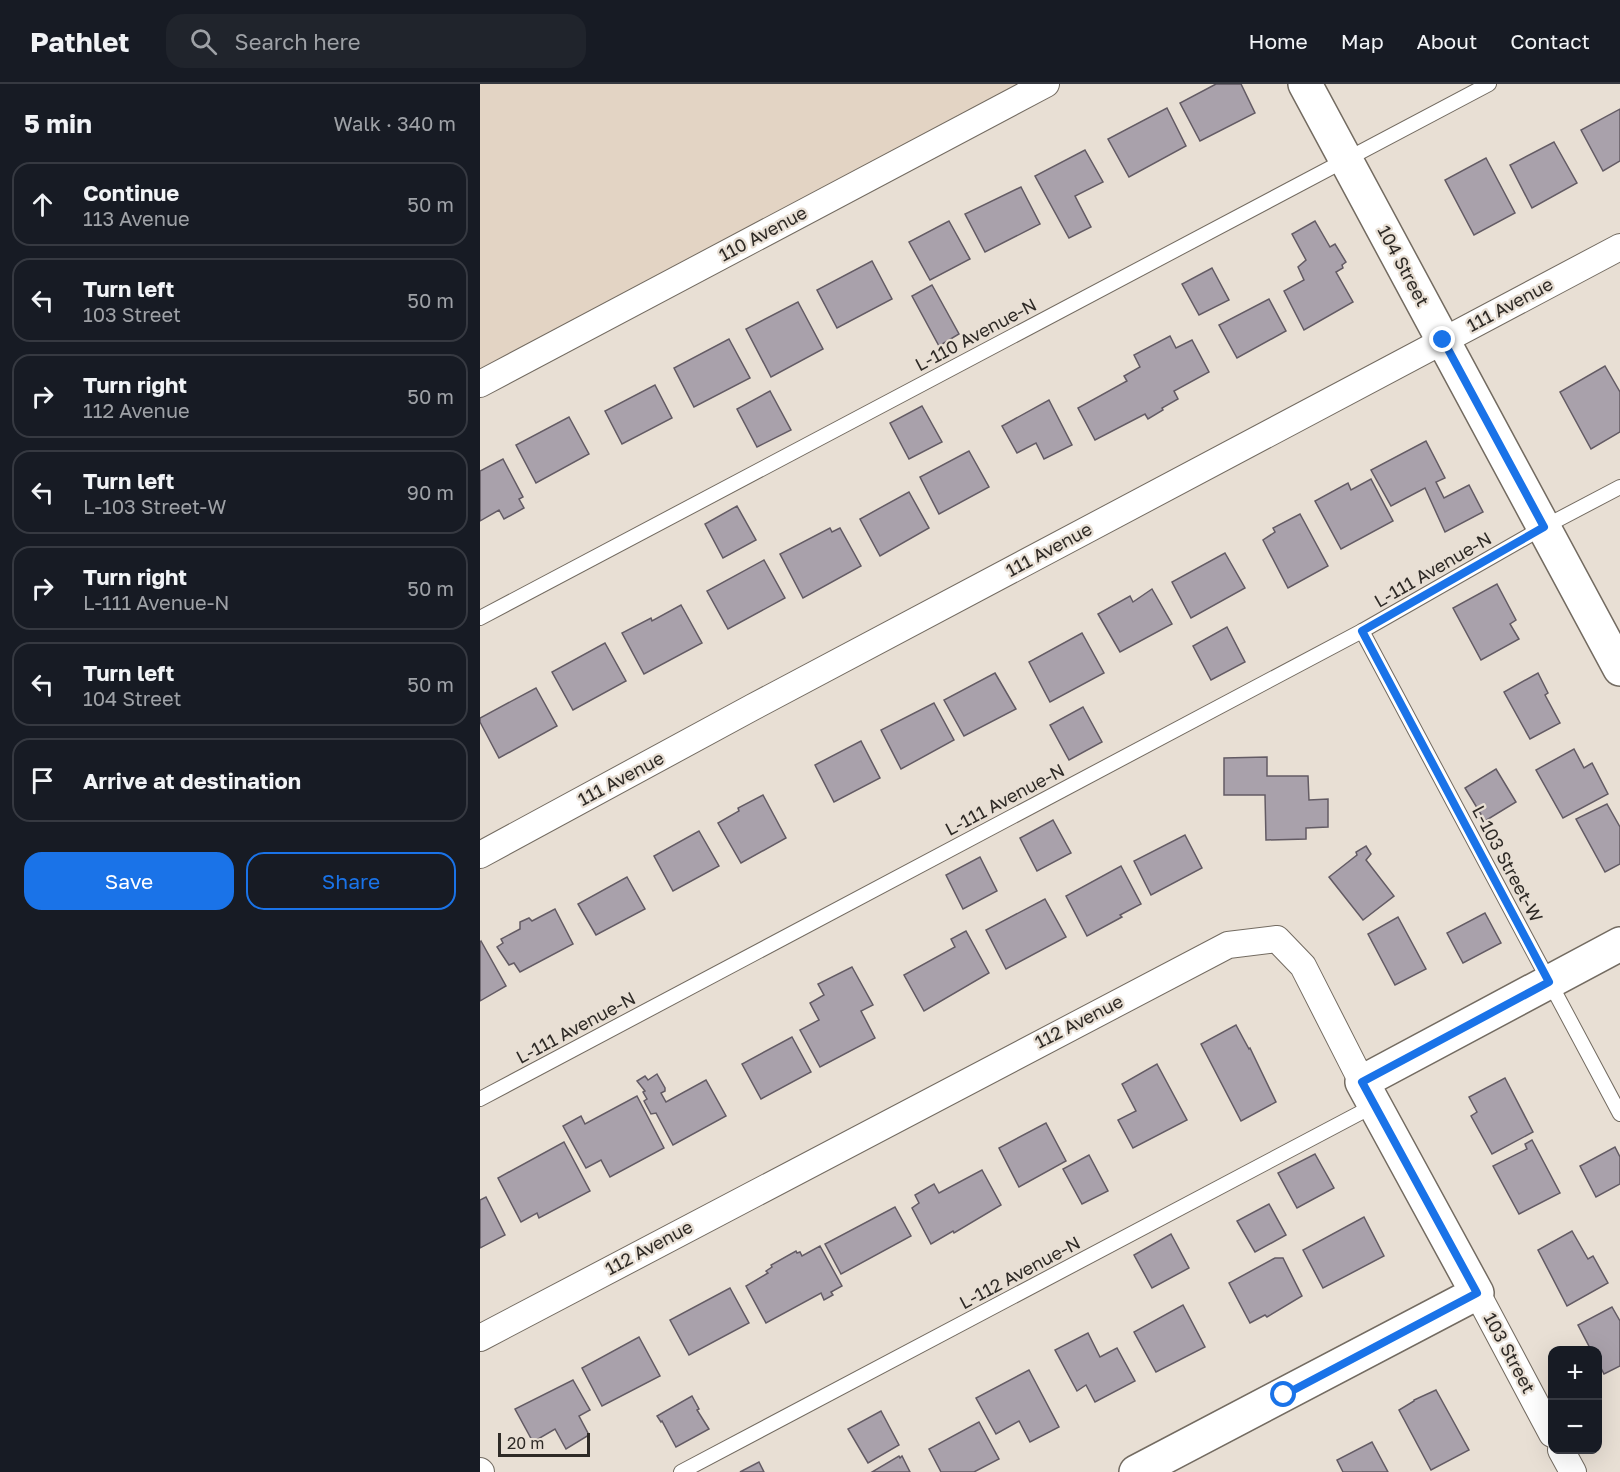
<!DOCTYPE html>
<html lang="en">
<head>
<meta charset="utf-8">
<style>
	body { margin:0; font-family:"Golos Text",sans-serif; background:#20242c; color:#f1f3f6 }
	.controls { position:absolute; right:18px; bottom:18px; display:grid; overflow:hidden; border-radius:12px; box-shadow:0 6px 24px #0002 }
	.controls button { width:54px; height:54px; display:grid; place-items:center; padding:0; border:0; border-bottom:2px solid #363941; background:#171b24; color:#f1f3f6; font:30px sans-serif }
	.scale { position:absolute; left:18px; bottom:15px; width:92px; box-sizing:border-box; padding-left:6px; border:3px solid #2e2a26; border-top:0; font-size:16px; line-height:21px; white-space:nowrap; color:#2e2a26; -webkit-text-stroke:4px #e8dfd4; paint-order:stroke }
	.stop { position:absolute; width:18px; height:18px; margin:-14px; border:4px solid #1a73e8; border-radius:50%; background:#fff }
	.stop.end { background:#1a73e8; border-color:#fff; box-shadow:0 2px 6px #0008 }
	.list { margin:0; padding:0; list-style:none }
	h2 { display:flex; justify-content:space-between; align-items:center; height:78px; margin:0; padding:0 24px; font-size:26px }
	h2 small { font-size:20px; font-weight:400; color:#9ea1a6 }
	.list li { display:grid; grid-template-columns:39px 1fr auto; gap:18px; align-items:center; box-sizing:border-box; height:84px; margin:0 12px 12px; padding:0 12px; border:2px solid #363941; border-radius:18px }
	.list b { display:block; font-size:22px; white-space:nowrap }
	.list p { margin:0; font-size:20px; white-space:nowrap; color:#9ea1a6 }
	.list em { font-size:20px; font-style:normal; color:#9ea1a6 }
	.actions { display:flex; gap:12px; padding:18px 24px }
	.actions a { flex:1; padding:14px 0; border:2px solid #1a73e8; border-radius:18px; text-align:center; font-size:21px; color:#1a73e8 }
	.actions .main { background:#1a73e8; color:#fff }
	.icon { flex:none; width:33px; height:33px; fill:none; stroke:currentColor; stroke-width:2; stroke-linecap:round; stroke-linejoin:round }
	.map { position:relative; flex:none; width:1140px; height:1388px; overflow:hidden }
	header { display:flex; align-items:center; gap:36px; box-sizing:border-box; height:84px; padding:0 30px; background:#171b24; border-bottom:2px solid #363941 }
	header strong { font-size:28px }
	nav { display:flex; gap:33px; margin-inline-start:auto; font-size:21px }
	.search { width:420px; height:54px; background:#20242c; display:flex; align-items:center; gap:15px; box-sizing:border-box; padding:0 21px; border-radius:18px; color:#9ea1a6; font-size:22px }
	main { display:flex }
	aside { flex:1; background:#171b24 }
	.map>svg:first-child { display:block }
	.built { fill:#e3d4c4 }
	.building { fill:#a9a1ab; stroke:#635b64; stroke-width:1.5 }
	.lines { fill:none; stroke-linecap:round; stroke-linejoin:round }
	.service-casing { stroke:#736b61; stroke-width:16 }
	.minor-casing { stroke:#736b61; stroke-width:28 }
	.tertiary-casing { stroke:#736b61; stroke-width:36 }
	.service { stroke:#fff; stroke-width:14 }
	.minor { stroke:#fff; stroke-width:26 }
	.tertiary { stroke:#fff; stroke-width:33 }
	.route { stroke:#1a73e8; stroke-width:8 }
	.labels { text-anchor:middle; stroke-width:4.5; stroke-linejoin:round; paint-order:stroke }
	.street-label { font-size:18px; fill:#2e2a26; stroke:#e8dfd4 }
</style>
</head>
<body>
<header>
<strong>Pathlet</strong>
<div class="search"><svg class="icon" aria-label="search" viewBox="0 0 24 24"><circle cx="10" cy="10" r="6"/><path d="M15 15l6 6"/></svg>Search here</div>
<nav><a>Home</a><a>Map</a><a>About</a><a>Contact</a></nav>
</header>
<main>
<aside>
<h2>5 min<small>Walk · 340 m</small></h2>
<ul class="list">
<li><svg class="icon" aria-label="ahead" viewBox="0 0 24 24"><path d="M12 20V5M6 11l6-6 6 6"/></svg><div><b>Continue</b><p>113 Avenue</p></div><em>50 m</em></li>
<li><svg class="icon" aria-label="left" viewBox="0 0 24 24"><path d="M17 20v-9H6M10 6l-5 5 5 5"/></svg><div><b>Turn left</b><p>103 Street</p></div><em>50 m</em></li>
<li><svg class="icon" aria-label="right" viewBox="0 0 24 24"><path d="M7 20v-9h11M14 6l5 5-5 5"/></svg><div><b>Turn right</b><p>112 Avenue</p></div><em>50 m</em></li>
<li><svg class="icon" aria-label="left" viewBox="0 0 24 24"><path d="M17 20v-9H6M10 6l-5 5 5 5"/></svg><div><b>Turn left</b><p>L-103 Street-W</p></div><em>90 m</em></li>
<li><svg class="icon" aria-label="right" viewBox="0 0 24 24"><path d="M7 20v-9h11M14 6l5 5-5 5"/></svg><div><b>Turn right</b><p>L-111 Avenue-N</p></div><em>50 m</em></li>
<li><svg class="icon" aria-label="left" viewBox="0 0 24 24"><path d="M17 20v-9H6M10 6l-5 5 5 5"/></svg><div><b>Turn left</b><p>104 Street</p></div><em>50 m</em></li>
<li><svg class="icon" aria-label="arrive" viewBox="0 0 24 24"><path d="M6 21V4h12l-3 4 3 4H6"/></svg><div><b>Arrive at destination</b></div></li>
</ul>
<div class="actions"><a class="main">Save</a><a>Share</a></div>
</aside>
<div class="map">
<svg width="1140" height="1388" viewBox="0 0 1140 1388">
	<rect width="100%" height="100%" fill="#e8dfd4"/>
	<!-- built -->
	<polygon class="built" points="0,0 566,0 0,300"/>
	<!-- building -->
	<g class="building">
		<polygon points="736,0 761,0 775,29 720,57 700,19"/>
		<polygon points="687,24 706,62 649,93 628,55"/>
		<polygon points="1140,25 1140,77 1123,87 1101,46"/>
		<polygon points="1074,58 1097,99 1052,124 1030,81"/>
		<polygon points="605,66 623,98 595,112 611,143 589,154 555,92"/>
		<polygon points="1006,74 1035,129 994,151 965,96"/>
		<polygon points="541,103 560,140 505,168 485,130"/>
		<polygon points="469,137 490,175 450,196 429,158"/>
		<polygon points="835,137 850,163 855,160 866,178 862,181 863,184 856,188 873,218 824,246 804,207 824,196 818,183 826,176 812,150"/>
		<polygon points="392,177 412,215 357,244 337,206"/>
		<polygon points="732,184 749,216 719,231 702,200"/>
		<polygon points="452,201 479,250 459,262 432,212"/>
		<polygon points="789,215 806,247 757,274 739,241"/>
		<polygon points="318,218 343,265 291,293 266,245"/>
		<polygon points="690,252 696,264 712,256 729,288 694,307 698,315 682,324 683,326 668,335 665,330 615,356 598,324 647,297 644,292 660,283 654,271"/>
		<polygon points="249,255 270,294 214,323 194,284"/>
		<polygon points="1125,282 1140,308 1140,348 1111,365 1080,308"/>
		<polygon points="175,301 192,334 142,360 125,327"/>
		<polygon points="290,307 311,346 277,363 257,325"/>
		<polygon points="569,316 592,361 564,375 556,359 537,369 522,342"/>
		<polygon points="442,322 462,358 429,375 410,339"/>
		<polygon points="89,333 109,370 56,399 36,361"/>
		<polygon points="946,357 965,394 956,398 964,414 989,401 1003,428 965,448 945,404 911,422 891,386"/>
		<polygon points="489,367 509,403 459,430 440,393"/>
		<polygon points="23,375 43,413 39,415 44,424 24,435 19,426 0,437 0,387"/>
		<polygon points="891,395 913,437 861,465 835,417 868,399 871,406"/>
		<polygon points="429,408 449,444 400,472 380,435"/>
		<polygon points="257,422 276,456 243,474 225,440"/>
		<polygon points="820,430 848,482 808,504 783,456 795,448 793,444"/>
		<polygon points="350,444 352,448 360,444 381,482 323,514 300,470"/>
		<polygon points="745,469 765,504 711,534 692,498"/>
		<polygon points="284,476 305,514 248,545 227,507"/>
		<polygon points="1017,500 1036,536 1030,540 1039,555 1001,576 973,524"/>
		<polygon points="672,505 692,540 640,568 618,530 650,512 653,518"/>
		<polygon points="201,521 222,559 164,590 142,549 171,534 172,537"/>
		<polygon points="747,543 765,578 731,596 713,562"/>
		<polygon points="602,549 624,589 570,618 549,578"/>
		<polygon points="125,559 146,597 93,626 72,588"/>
		<polygon points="515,589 536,625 484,652 464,616"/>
		<polygon points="1058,589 1068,609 1065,611 1080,639 1050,655 1024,608"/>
		<polygon points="56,604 77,642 19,674 0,638 0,634"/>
		<polygon points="454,619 474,656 421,685 401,646"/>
		<polygon points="603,623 622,658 589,676 570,641"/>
		<polygon points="381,657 400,694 354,718 335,681"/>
		<polygon points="1094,665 1104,684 1112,679 1128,710 1083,734 1056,686"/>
		<polygon points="787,673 787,692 828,692 829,716 848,715 848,743 826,744 826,755 786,756 785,711 744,711 744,674"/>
		<polygon points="1016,685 1036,718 1005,737 985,704"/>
		<polygon points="283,711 306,754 261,779 238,739 259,727 258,724"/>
		<polygon points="1127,720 1140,743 1140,780 1125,788 1096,735"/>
		<polygon points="573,736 591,769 557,787 540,754"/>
		<polygon points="219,747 239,782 193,807 174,772"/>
		<polygon points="705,751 722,784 671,811 654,777"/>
		<polygon points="886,762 891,770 886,776 914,812 883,836 849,793 877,771 876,768"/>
		<polygon points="500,773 517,807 483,825 466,791"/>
		<polygon points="641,782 661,820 640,831 642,833 607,852 586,812"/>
		<polygon points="147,793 165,825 116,851 98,820"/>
		<polygon points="565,815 586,853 526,885 506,846"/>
		<polygon points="75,825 93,860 40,888 34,879 29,881 17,863 23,859 21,855 40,845 40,838 49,834 52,837"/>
		<polygon points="1005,829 1021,859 983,879 967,849"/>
		<polygon points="918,833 946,885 915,901 888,850"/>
		<polygon points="486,847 509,889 444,927 424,891 475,863 471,855"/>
		<polygon points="1,857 26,902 0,917 0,858"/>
		<polygon points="372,883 393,921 381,927 395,954 340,983 320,946 339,936 330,919 344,911 338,900"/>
		<polygon points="756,941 769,965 770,964 796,1018 761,1037 721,960"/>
		<polygon points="312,953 331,988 281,1015 262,980"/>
		<polygon points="677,980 707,1036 653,1064 638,1036 656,1027 642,1000"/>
		<polygon points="177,990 185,1004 185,1007 181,1009 186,1018 226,996 246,1032 193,1061 176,1029 171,1030 164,1017 167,1015 163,1008 165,1007 157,997 165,992 168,996"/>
		<polygon points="1025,994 1053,1048 1012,1070 991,1032 997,1028 989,1013"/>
		<polygon points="157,1012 184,1064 130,1093 121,1076 106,1084 83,1042 101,1032 105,1040"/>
		<polygon points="566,1039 586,1077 539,1103 519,1064"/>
		<polygon points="1052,1056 1080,1109 1039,1130 1013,1082 1047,1065 1045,1060"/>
		<polygon points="84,1058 110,1107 59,1134 57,1129 41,1138 18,1094"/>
		<polygon points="1135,1063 1140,1073 1140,1100 1116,1113 1100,1082"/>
		<polygon points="835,1070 854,1104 817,1124 798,1089"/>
		<polygon points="609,1071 628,1107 602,1120 583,1085"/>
		<polygon points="502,1086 521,1121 474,1149 473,1147 451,1160 432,1124 439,1119 435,1111 454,1100 459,1109"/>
		<polygon points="6,1113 25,1151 0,1164 0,1116"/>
		<polygon points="789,1120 806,1151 775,1168 757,1137"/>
		<polygon points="415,1123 431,1152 361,1190 345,1160"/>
		<polygon points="884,1133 904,1172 843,1204 823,1166"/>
		<polygon points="1092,1147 1108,1175 1113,1172 1128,1199 1087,1222 1058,1166"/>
		<polygon points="691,1150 709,1184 672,1204 654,1171"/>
		<polygon points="340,1162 362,1202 351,1208 353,1211 344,1216 341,1209 286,1239 266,1202 288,1189 286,1187 292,1183 291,1181 316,1167 317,1169 320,1168 322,1172"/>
		<polygon points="795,1174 803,1174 822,1212 787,1233 785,1231 770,1239 749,1199"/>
		<polygon points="250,1204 269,1239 209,1271 190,1236"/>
		<polygon points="703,1221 725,1263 676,1288 654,1248"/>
		<polygon points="1132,1223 1140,1237 1140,1282 1124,1290 1118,1278 1118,1266 1111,1266 1098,1241"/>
		<polygon points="608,1249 620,1273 637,1264 655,1297 615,1318 606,1301 597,1307 575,1266"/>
		<polygon points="159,1253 180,1292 122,1322 102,1284"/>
		<polygon points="549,1286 579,1343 550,1358 539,1337 516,1350 496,1314"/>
		<polygon points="93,1296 110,1326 99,1332 109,1351 86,1365 75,1345 53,1358 35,1325"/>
		<polygon points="956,1306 989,1366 951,1386 919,1326 934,1317 934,1316"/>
		<polygon points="212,1312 219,1325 217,1326 229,1345 196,1363 182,1337 181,1338 177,1332"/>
		<polygon points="401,1327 419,1361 388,1379 368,1345"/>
		<polygon points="499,1338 519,1375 494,1388 461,1388 449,1365"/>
		<polygon points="892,1358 908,1388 863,1388 857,1376"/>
		<polygon points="419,1372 420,1374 422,1372 430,1388 392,1388"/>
		<polygon points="279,1378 284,1388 260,1388"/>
	</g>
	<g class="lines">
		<defs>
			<g id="service">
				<polyline points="0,534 1009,0"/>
				<polyline points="882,547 1140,1030"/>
				<polyline points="0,1015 882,547 1064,443 1140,403"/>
				<polyline points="201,1388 895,1021"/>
			</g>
			<g id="minor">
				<polyline points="0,300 566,0"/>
				<polyline points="0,771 273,623 1140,163"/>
				<polyline points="997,1209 1072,1350"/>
				<polyline points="0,1254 748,861 797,855 823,882 882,998"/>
				<polyline points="1081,1366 1093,1388"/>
				<polyline points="0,1387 1,1388"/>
			</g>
			<g id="tertiary">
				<polyline points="825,0 1140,585"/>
				<polyline points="656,1388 997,1209 882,998 1140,860"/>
			</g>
		</defs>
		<!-- service casing -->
		<use href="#service" class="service-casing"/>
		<!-- minor casing -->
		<use href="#minor" class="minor-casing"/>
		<!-- tertiary casing -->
		<use href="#tertiary" class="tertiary-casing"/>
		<!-- service -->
		<use href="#service" class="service"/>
		<!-- minor -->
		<use href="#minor" class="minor"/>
		<!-- tertiary -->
		<use href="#tertiary" class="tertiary"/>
	</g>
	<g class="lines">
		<!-- route -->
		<polyline class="route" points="804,1311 997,1209 882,998 1069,898 882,547 1064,443 963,256"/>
	</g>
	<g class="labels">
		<!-- street labels -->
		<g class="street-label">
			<text transform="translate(283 150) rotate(-28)" y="6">110 Avenue</text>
			<text transform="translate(923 182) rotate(62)" y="6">104 Street</text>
			<text transform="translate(1030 221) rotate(-28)" y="6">111 Avenue</text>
			<text transform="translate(496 251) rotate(-28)" y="6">L-110 Avenue-N</text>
			<text transform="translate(569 466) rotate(-28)" y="6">111 Avenue</text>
			<text transform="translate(953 486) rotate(-30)" y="6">L-111 Avenue-N</text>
			<text transform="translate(141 695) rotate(-28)" y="6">111 Avenue</text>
			<text transform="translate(525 716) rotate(-28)" y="6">L-111 Avenue-N</text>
			<text transform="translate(1027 780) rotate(62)" y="6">L-103 Street-W</text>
			<text transform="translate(599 938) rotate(-27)" y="6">112 Avenue</text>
			<text transform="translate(96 944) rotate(-28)" y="6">L-111 Avenue-N</text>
			<text transform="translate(169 1164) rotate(-28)" y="6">112 Avenue</text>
			<text transform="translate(540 1189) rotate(-28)" y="6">L-112 Avenue-N</text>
			<text transform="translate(1029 1269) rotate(62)" y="6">103 Street</text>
		</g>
	</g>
</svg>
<div class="controls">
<button>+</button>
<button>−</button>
</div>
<div class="scale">20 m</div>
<div class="stop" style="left:804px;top:1311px"></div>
<div class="stop end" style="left:963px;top:256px"></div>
</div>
</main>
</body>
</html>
